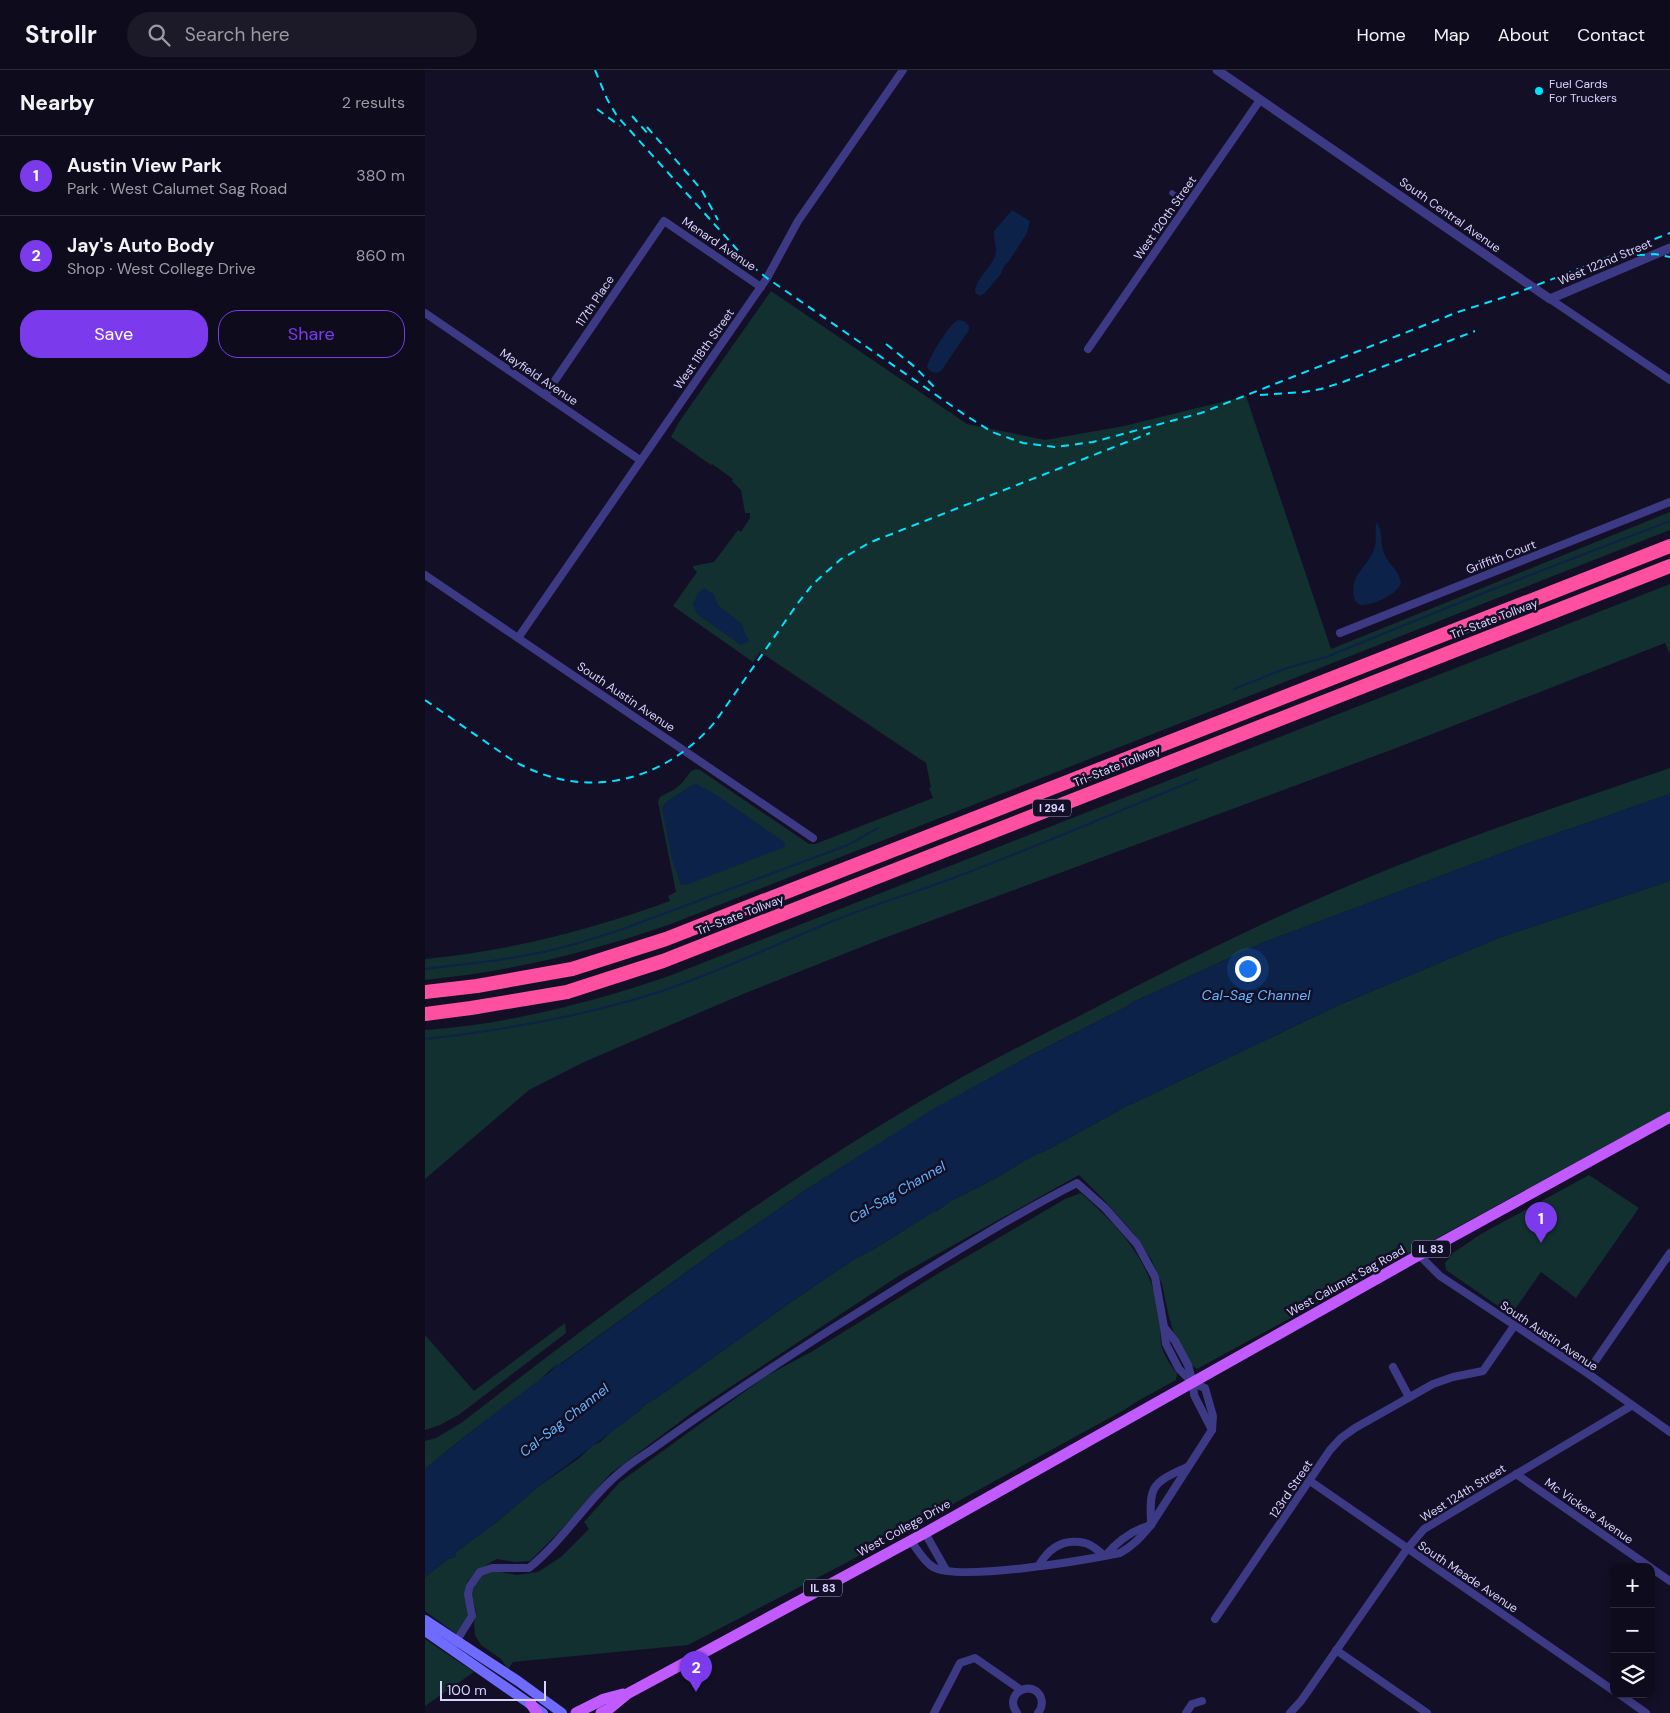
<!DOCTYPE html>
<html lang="en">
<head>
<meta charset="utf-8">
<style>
	body { margin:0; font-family:"DM Sans",sans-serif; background:#1c1929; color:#f1f3f6 }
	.controls { position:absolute; right:15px; bottom:15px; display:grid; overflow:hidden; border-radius:10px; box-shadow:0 2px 8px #0003 }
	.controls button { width:45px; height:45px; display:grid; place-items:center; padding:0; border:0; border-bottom:1px solid #2e2b3b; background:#0e0b1c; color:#f1f3f6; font:25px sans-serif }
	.scale { position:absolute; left:15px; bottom:12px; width:106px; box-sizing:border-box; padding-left:5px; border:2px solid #d9d4ff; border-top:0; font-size:14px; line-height:18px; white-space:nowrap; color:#d9d4ff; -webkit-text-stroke:4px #130f26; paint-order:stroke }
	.you { position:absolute; left:822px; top:898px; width:18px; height:18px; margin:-12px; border:4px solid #fff; border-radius:50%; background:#1a73e8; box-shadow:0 0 0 8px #1a73e833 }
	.badge { display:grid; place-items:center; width:32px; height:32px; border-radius:50%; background:#7c3aed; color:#fff; font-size:16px; font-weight:700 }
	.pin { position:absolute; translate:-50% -41px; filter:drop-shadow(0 1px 2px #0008) }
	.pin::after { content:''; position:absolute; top:26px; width:18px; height:15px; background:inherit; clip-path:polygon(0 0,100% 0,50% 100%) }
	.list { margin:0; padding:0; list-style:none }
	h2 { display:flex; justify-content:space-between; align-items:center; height:65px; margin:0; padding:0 20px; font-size:21px }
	h2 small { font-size:16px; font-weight:400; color:#9b9ba3 }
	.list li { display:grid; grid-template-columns:32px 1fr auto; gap:15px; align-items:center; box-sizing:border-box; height:80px; padding:0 20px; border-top:1px solid #2e2b3b }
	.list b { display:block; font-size:19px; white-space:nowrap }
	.list p { margin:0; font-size:16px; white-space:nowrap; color:#9b9ba3 }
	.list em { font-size:16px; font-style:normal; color:#9b9ba3 }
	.actions { display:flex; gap:10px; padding:15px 20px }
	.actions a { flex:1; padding:11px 0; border:1px solid #7c3aed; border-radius:20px; text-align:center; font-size:18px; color:#7c3aed }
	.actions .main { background:#7c3aed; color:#fff }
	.icon { flex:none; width:28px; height:28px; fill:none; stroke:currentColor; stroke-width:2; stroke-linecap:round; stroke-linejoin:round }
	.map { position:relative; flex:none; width:1245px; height:1643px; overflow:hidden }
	header { display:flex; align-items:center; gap:30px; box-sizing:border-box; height:70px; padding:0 25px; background:#0e0b1c; border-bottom:1px solid #2e2b3b }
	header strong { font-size:24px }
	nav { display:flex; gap:28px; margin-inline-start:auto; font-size:18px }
	.search { width:350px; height:45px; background:#1c1929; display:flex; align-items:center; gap:12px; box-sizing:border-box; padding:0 18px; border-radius:28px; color:#9b9ba3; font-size:19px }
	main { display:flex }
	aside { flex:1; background:#0e0b1c }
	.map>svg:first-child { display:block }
	.green { fill:#12302f }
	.water { fill:#0c2248 }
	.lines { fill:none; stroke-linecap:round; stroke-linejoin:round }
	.stream { stroke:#0c2248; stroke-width:2 }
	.pedestrian { stroke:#3d3a85; stroke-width:5.5 }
	.minor { stroke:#3d3a85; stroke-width:8 }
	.tertiary { stroke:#3d3a85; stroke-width:9 }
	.secondary { stroke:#6f6bff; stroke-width:10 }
	.primary { stroke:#c25bff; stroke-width:11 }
	.motorway { stroke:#ff4fa3; stroke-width:14 }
	.rail { stroke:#00e5ff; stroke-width:2; stroke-dasharray:8 6; stroke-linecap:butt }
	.poi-dot { fill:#00e5ff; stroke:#130f26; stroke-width:2 }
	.labels { text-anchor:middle; stroke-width:5; stroke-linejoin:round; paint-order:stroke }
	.shield { fill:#130f26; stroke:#9e99be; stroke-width:1 }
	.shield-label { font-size:11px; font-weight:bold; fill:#d9d4ff }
	.poi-label { font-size:12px; fill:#d9d4ff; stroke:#130f26; text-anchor:start }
	.street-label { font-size:12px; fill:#d9d4ff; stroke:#130f26 }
	.water-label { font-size:14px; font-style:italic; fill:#62b6ff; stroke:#130f26 }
</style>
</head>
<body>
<header>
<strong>Strollr</strong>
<div class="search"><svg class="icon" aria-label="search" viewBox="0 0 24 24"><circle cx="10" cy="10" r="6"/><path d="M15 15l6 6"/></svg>Search here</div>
<nav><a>Home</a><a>Map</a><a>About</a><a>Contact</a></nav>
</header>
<main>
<aside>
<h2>Nearby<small>2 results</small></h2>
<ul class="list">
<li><span class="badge">1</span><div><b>Austin View Park</b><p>Park · West Calumet Sag Road</p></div><em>380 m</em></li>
<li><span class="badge">2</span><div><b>Jay's Auto Body</b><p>Shop · West College Drive</p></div><em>860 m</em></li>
</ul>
<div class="actions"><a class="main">Save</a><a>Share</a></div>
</aside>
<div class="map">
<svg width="1245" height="1643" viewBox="0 0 1245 1643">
	<rect width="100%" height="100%" fill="#130f26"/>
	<!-- green -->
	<g class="green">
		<path d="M346,221L542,354L620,370L699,356L821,326L906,579L1245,442V460L246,854C163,883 87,901 0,910V889C88,880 162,861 245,831L243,826L251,822L233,732L235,727L250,719L257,713L266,701L271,699L275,700L384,774H390L508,728L504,718L506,717L501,693L335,582L328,592L248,536L272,502L268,498V496L289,492L313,460L316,462L325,448V443H320L316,420L307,411L308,409L287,394L286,395L246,367L254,352Z"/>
		<path d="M1245,514V584L1240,573L974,677L454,870L323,922L236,959L159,992L104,1020L0,1109V960C83,954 165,933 244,906Z"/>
		<path d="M1245,698V724L1104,773L837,873L708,932L701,937L610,983L508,1040L382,1119L309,1170L304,1171L135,1294C128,1295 121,1305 115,1310C76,1339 37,1368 0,1399V1371L11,1368L36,1353C197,1228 362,1106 539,1006C580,983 621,963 662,942C761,890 861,840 964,799C1056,762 1151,730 1245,698Z"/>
		<path d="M1245,811V1041L772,1299L766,1295L749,1264L744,1247L737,1214L726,1189L710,1165L678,1129L654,1105L475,1205L272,1339L185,1404L135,1461L105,1491L90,1492L72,1489L66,1492L51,1502L42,1512L40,1521L43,1543L41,1552L34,1566L0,1541V1507L23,1489L30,1487L31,1482L73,1451L114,1416L153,1389L167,1376L175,1372L187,1361L213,1342L221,1334L236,1325L366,1232L431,1188L449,1179L508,1142C515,1141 520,1134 527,1130C544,1122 560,1114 576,1105C590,1097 604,1086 620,1081L700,1037L914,935L1076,867Z"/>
		<polygon points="1164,1105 1214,1138 1151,1228 1116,1202 1086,1245 1021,1200 1020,1193 1028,1183 1056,1164"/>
		<path d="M656,1123C691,1155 718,1181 731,1228C733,1236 734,1246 735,1255C736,1261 735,1268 736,1274C738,1285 746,1295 752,1304L751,1310L711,1332L699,1340L417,1495L263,1575L88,1592L83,1599L76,1589L56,1575L50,1565L49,1553L51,1542L47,1525L51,1511L57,1505L70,1501L92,1505L113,1502L136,1487L164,1459L159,1452L195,1412L341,1306L386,1282L514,1203L640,1129Z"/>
		<polygon points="140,1253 141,1263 35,1344 15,1355 0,1360 0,1265 49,1321"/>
		<polygon points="0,1569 49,1602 0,1636"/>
	</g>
	<!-- water -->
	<g class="water">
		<path d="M587,140L605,151L602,163L584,191L579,196L576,204L560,223L554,226L550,222C551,208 565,199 570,186C573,177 568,170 569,161Z"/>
		<path d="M533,250L539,251L544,256V260L516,301C510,305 505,302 502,297C504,287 524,254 533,250Z"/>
		<path d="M952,452C958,463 955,470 958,480C961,493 974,499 976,513C972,525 947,536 935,535L930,531C922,503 945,497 950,476C952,468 949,459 952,452Z"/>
		<polygon points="279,518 289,524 293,535 317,554 320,564 324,570 322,573 316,575 272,544 268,534 273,523"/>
		<polygon points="271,714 287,722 358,771 360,774 360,777 261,815 256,815 247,790 237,738 241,732 267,715"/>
		<path d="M1245,724V811L1076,867L914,935L700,1037L620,1081C604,1086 590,1097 576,1105C560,1114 543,1122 527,1130C520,1134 515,1141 508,1142L449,1179L431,1188L366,1232L236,1325L221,1334L213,1342L114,1416L73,1451L31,1482L30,1487L23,1489L0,1507V1399L2,1397L66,1346L124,1303L132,1294H136L304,1171L309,1170L382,1119L508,1039L610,983L701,937L708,932L837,873L1104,773Z"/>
	</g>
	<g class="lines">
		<!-- stream -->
		<g class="stream">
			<polyline points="809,619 862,598 901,587 1061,522 1245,451"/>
			<polyline points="0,899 74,890 119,882 154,873 198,859 423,775 453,758"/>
			<path d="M0,969C79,960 157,947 234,922C295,902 353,873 413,849C452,833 493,822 533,806C614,776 693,741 773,709"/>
		</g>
		<!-- pedestrian -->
		<polyline class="pedestrian" points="747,123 764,134"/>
		<!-- minor -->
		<g class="minor">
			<polyline points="1125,229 1245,310"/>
			<polyline points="0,243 215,390"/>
			<polyline points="663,279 835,30"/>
			<polyline points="120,325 239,151 336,217"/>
			<polyline points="0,505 388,768"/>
			<polyline points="915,563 1245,432"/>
			<polyline points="93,568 342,208 373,151 478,0"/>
			<polyline points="994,1185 1015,1206 1162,1303 1245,1362"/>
			<polyline points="739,1257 750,1271 763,1295 768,1313 769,1325 787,1360"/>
			<polyline points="968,1297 984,1327"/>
			<polyline points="1162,1303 1245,1183"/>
			<polyline points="1091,1404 1225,1497"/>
			<polyline points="885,1411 1189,1621"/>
			<polyline points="500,1463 521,1500"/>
			<path d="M614,1495C624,1478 639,1468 660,1473C667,1474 674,1482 680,1486C692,1472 707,1460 726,1455C726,1444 724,1429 729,1419C735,1408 752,1402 762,1397"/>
			<polyline points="1226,1498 1245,1511"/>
			<polyline points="790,1549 905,1380 916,1368 930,1358 1008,1314 1028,1307 1058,1301 1089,1256"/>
			<path d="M29,1575L47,1546L43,1524L45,1516L55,1502L67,1498H104C140,1469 163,1428 198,1400C207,1392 219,1385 229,1378C287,1336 347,1297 408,1258C489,1208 568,1156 652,1113L680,1138L712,1174L730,1207L739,1257L741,1274L754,1299L768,1313L780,1318L788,1346L787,1360L726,1455C716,1467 708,1476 695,1483C660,1490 534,1512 508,1497C499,1492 492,1479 486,1471"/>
			<polyline points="911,1580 1002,1643"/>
			<polyline points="1194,1624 1221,1643"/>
			<polyline points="509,1643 535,1593 550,1588 596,1620"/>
			<path d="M592,1643C577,1623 609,1608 616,1628C618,1634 617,1638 613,1643"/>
			<polyline points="761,1643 767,1634 777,1631"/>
			<polyline points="865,1643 876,1631 982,1479 999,1459 1206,1336"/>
		</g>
		<!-- tertiary -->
		<polyline class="tertiary" points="792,0 1125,229 1245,178"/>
		<!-- secondary -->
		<g class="secondary">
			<polyline points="0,1550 93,1611 137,1643"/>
			<polyline points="0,1561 118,1643"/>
		</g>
		<!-- primary -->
		<g class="primary">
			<polyline points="106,1634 112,1643"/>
			<polyline points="151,1643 179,1629 198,1624"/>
			<polyline points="176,1643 184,1639 202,1624 500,1463 994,1185 1245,1047"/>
		</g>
		<!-- motorway -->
		<g class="motorway">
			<polyline points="0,922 52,916 147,899 241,869 1245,476"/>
			<polyline points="0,944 46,938 142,922 238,891 1245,496"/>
		</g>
		<!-- rail -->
		<g class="rail">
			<polyline points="170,0 182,29 192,46 327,196 342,208 540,345 567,362 598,373 630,377 668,372 776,343 1033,242 1089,224 1245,163"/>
			<polyline points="172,39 195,56"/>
			<polyline points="207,46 224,65"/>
			<polyline points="222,57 276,119 293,150"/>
			<polyline points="1198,186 1230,184 1245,187"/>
			<polyline points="461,274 490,297 512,320"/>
			<polyline points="835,325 879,322 896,319 918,312 1050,261"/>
			<path d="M0,630L84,688C155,732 236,715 290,652L373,533L388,514L416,489L446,472L725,363"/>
		</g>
	</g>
	<!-- markers -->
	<circle class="poi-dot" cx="1114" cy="21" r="5"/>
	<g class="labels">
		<!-- shield labels -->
		<g class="shield">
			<rect x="608" y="729.5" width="38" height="17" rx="4"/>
			<rect x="987" y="1170.5" width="38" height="17" rx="4"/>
			<rect x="379" y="1509.5" width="38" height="17" rx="4"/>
		</g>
		<g class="shield-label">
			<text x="627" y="742">I 294</text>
			<text x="1006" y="1183">IL 83</text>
			<text x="398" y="1522">IL 83</text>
		</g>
		<!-- poi labels -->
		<g class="poi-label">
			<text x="1124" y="18">Fuel Cards<tspan x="1124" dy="14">For Truckers</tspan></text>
		</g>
		<!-- street labels -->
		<g class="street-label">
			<text transform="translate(1025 145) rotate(35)" y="4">South Central Avenue</text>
			<text transform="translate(740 148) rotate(-55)" y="4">West 120th Street</text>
			<text transform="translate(294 174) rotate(34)" y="4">Menard Avenue</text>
			<text transform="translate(1180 192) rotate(-23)" y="4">West 122nd Street</text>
			<text transform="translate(170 231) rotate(-56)" y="4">117th Place</text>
			<text transform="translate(279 279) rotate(-55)" y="4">West 118th Street</text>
			<text transform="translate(114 307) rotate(34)" y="4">Mayfield Avenue</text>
			<text transform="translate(1076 487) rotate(-21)" y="4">Griffith Court</text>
			<text transform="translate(1069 549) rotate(-21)" y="4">Tri-State Tollway</text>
			<text transform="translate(201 627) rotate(34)" y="4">South Austin Avenue</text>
			<text transform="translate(692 696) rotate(-22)" y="4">Tri-State Tollway</text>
			<text transform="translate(315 845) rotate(-21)" y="4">Tri-State Tollway</text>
			<text transform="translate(921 1211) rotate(-29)" y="4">West Calumet Sag Road</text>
			<text transform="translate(1124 1266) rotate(34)" y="4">South Austin Avenue</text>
			<text transform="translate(866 1419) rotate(-56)" y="4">123rd Street</text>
			<text transform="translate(1038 1423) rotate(-32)" y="4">West 124th Street</text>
			<text transform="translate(1164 1441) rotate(35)" y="4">Mc Vickers Avenue</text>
			<text transform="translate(479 1458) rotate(-29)" y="4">West College Drive</text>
			<text transform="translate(1043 1507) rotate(34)" y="4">South Meade Avenue</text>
		</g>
		<!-- water labels -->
		<g class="water-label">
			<text x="831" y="930">Cal-Sag Channel</text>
			<text transform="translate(472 1122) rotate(-30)" y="5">Cal-Sag Channel</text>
			<text transform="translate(139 1350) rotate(-38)" y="5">Cal-Sag Channel</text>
		</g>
	</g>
</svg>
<div class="controls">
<button>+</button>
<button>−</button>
<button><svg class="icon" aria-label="layers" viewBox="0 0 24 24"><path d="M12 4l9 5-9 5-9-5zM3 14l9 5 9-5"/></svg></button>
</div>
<div class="scale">100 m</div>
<div class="you"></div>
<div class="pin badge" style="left:1116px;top:1173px">1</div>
<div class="pin badge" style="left:271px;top:1622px">2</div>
</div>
</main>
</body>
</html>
